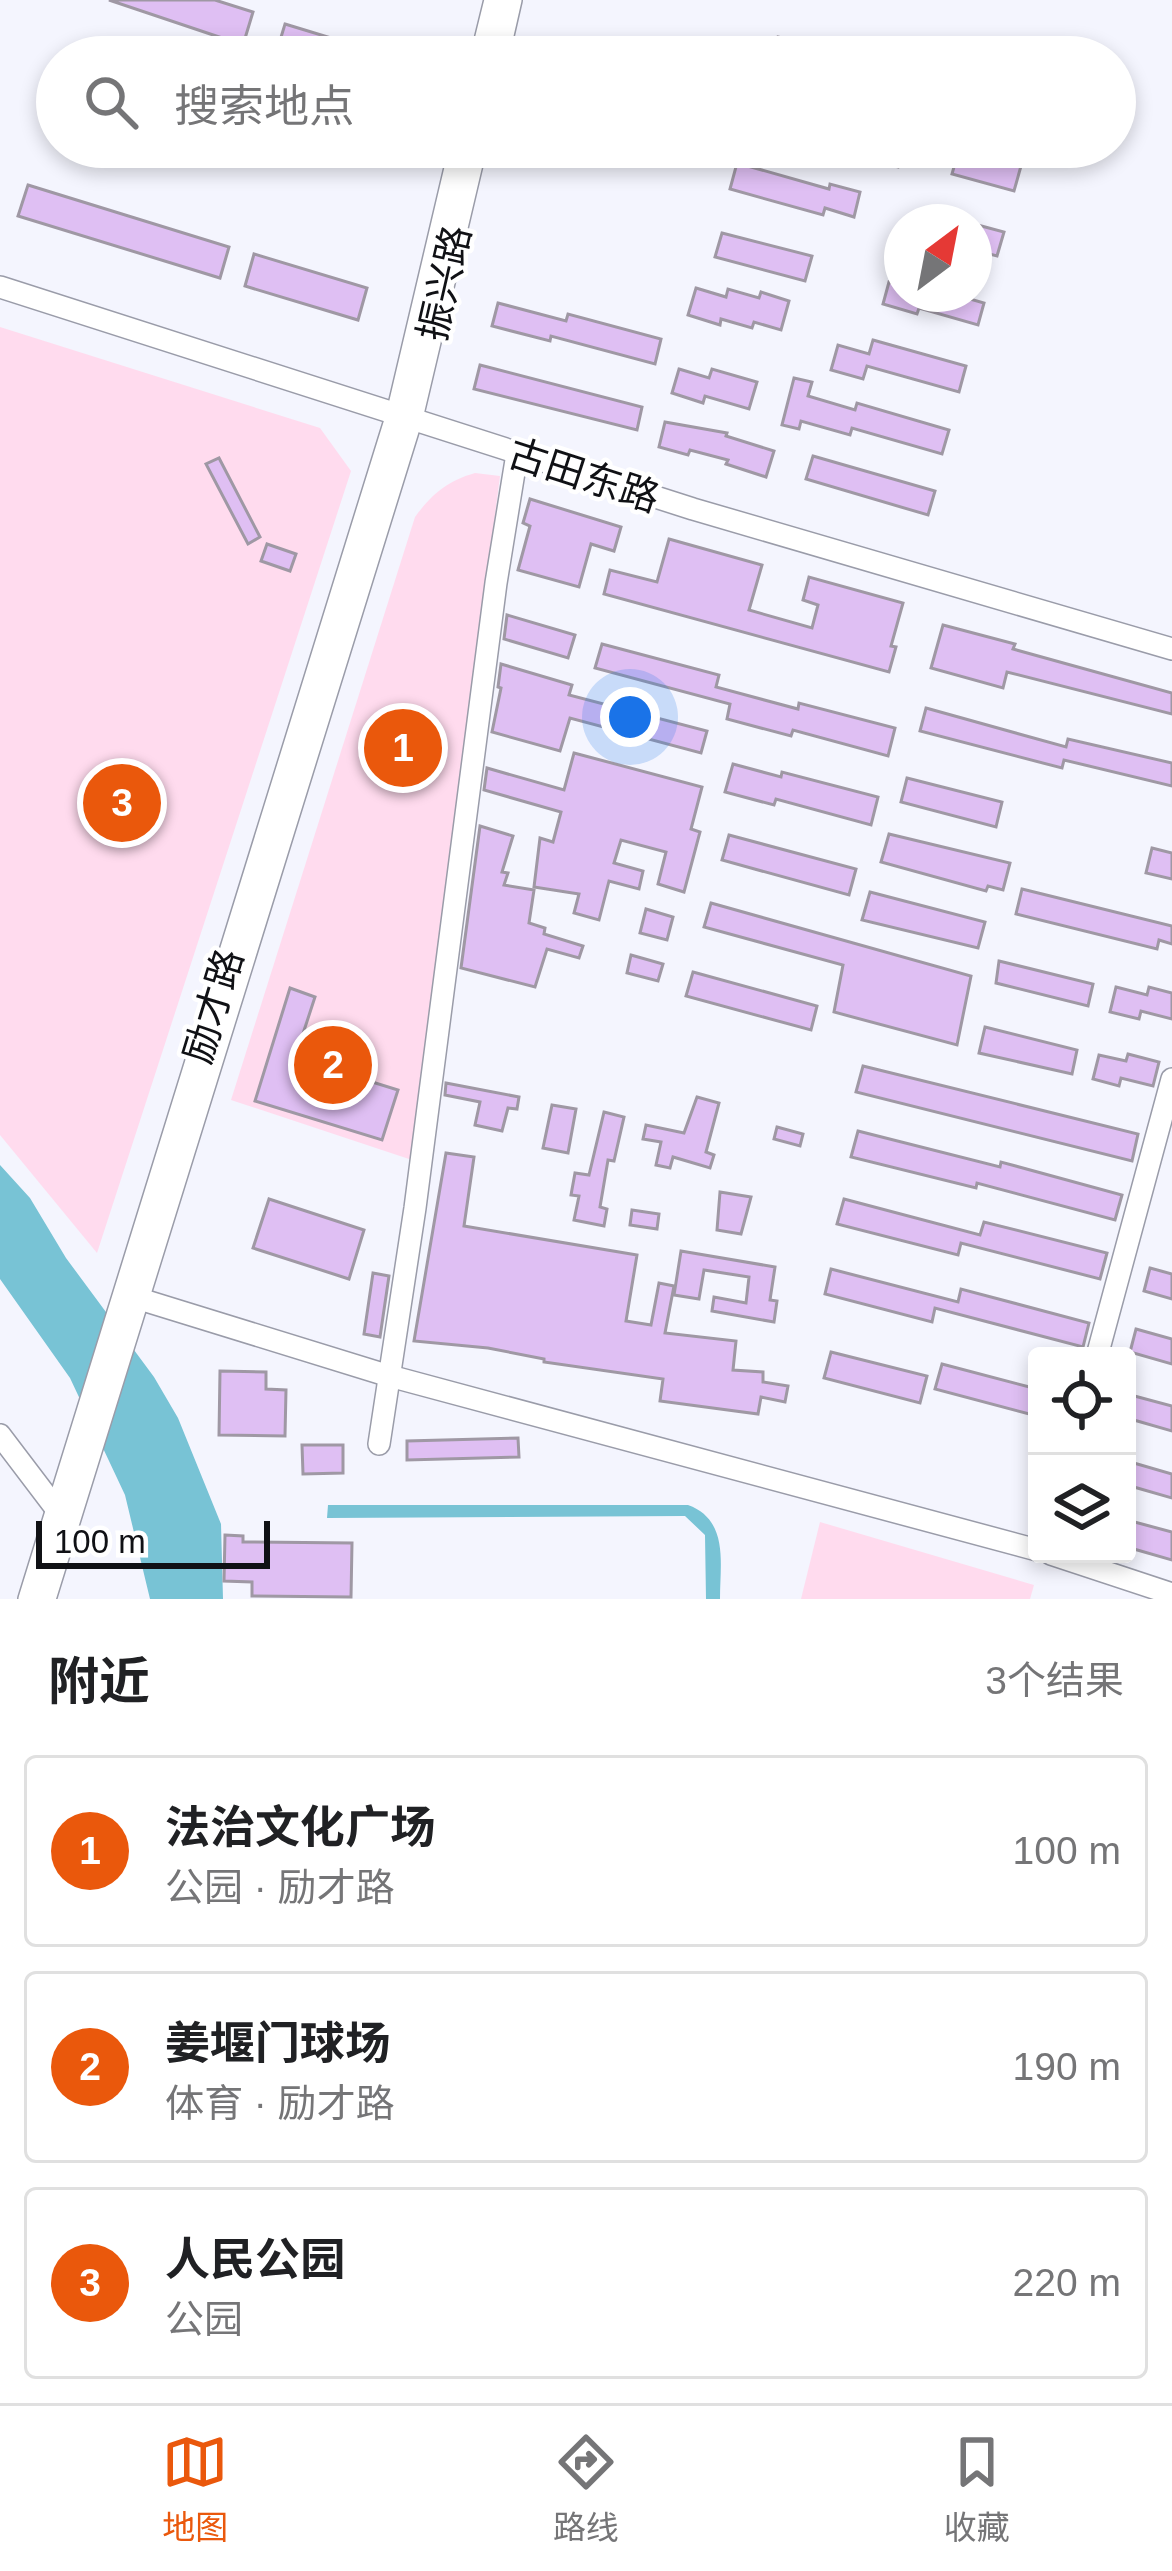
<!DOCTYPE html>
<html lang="zh">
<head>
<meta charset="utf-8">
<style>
	body { margin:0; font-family:Arial,"Noto Sans SC",sans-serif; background:#f6f6f6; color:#202124 }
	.controls { position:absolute; right:36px; bottom:36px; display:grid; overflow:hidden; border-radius:12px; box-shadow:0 6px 18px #0003 }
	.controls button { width:108px; height:108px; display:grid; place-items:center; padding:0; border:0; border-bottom:3px solid #e0e0e0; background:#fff; color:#202124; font:60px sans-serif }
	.compass { position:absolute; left:884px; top:204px; width:108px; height:108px; border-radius:50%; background:#fff; box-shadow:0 6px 18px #0003; rotate:32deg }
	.scale { position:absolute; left:36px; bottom:30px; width:234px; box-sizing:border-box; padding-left:12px; border:6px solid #101115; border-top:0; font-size:33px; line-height:42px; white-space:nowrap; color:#101115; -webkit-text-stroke:9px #fff; paint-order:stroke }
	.you { position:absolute; left:630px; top:717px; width:42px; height:42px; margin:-30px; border:9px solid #fff; border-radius:50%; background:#1a73e8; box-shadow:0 0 0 18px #1a73e833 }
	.badge { display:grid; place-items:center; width:78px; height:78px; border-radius:50%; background:#ea580c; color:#fff; font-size:39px; font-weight:700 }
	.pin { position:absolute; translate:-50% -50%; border:6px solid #fff; box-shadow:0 3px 12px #0006 }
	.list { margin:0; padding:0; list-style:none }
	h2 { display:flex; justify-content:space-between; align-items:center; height:156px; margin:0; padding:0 48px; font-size:51px }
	h2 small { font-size:39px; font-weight:400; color:#757577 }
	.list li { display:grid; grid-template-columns:78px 1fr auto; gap:36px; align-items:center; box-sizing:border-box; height:192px; margin:0 24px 24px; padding:0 24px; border:3px solid #e0e0e0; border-radius:12px }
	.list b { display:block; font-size:45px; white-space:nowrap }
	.list p { margin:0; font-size:39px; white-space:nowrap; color:#757577 }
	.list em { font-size:39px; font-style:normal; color:#757577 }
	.icon { flex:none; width:66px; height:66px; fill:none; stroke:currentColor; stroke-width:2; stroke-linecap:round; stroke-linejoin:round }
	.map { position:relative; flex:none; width:1172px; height:1599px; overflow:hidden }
	.search { position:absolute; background:#fff; box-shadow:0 6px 18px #0003; left:36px; right:36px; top:36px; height:132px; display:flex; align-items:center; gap:30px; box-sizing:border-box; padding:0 42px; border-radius:66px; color:#757577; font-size:45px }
	.sheet { height:804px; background:#fff }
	nav { display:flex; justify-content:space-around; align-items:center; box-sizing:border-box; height:168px; border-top:3px solid #e0e0e0; background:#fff; font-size:33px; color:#757577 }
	nav a { display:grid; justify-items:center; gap:6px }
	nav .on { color:#ea580c }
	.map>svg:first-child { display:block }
	.green { fill:#ffdbee }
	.water { fill:#78c3d5 }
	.building { fill:#dfbff3; stroke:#9f98a4; stroke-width:3 }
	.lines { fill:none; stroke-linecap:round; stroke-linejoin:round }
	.minor-casing { stroke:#9a9ca9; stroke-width:24 }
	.minor { stroke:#fff; stroke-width:21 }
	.labels { text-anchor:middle; stroke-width:9; stroke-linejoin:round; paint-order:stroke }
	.street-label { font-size:39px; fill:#101115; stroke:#fff }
</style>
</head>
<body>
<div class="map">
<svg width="1172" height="1599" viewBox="0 0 1172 1599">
	<rect width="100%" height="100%" fill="#f4f5fe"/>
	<!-- green -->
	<g class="green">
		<polygon points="0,327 320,428 351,471 97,1253 0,1135"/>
		<path d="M475,473L500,476L412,1160L231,1100L415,517C432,494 447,481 475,473Z"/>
		<polygon points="820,1522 1034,1585 1030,1599 801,1599"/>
	</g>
	<!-- water -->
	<g class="water">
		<polygon points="0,1165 30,1198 66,1258 154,1377 178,1418 221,1524 223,1599 150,1599 125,1495 70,1378 0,1279"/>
		<path d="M328,1505H688C729,1520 720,1563 720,1599H706L705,1535L685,1516L327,1518Z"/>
	</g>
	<!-- building -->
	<g class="building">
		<polygon points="109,0 215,0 253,12 243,45"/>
		<polygon points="285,24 384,54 384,57 275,57"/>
		<polygon points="778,37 840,53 840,57 773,57"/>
		<polygon points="838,147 903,147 898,167 837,151"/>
		<polygon points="959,149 1021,166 1014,191 952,174"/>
		<polygon points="737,163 829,189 830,184 860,192 854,217 825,208 823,215 730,189"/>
		<polygon points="28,185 229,247 220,278 18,216"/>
		<polygon points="974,224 1004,232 997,256 974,250"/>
		<polygon points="722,233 812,256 805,281 715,257"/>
		<polygon points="254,254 367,288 358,320 245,286"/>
		<polygon points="889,282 902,286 902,294 953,294 984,303 978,325 919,308 917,314 883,304"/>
		<polygon points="696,288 726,297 728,289 759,298 761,292 789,301 781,330 754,322 752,328 721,319 720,325 688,315"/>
		<polygon points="498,303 566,321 568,314 661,339 655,364 551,336 550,341 492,326"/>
		<polygon points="873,340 966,366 959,392 867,366 863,379 831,370 838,345 869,354"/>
		<polygon points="480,365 642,407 637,430 474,389"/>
		<polygon points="679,369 709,378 712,369 757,382 749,409 705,396 703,403 672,393"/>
		<polygon points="794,378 812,382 808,396 855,410 857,403 949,430 942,454 852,428 850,435 801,421 799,429 782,425"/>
		<polygon points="665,422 727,433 726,436 774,451 766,477 726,464 728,460 690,450 688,455 659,447"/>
		<polygon points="813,456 935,491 928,515 806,479"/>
		<polygon points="219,458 260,537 248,544 206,464"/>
		<polygon points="530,499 621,527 614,551 591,544 579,587 518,570 530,526 523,523"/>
		<polygon points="669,539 762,565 749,610 812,628 818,605 803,600 809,577 903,603 891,646 896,647 889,672 604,594 610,570 657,582"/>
		<polygon points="267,544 296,554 290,571 261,561"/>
		<polygon points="507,615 575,635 568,658 504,639"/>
		<polygon points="943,625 1015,644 1013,649 1172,693 1172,714 1007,672 1003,688 931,668"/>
		<polygon points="602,644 719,675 716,687 798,709 799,703 895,728 888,756 793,730 791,736 727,719 730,704 595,668"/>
		<polygon points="501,664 572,685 569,695 707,731 701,753 570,718 560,751 492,732 501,688 498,687"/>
		<polygon points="926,708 1066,747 1068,739 1172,763 1172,786 1064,760 1062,768 920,731"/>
		<polygon points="574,753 702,787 691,829 700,832 684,892 658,884 666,852 621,840 614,863 643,871 639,889 609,881 599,920 574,913 579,894 534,887 540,838 553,842 561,812 484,790 487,768 564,790"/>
		<polygon points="733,764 781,777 782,772 878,797 871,825 776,799 774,805 725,792"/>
		<polygon points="907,778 1002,802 996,827 901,802"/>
		<polygon points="480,826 513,836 502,872 508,873 504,885 534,890 529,923 545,928 544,934 583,946 579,958 547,949 535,987 461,968"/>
		<polygon points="889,834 1010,863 1003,890 988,886 986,891 881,862"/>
		<polygon points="729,835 856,869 849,895 722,860"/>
		<polygon points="1152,848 1172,853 1172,879 1146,873"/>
		<polygon points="1022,889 1172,926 1172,944 1159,940 1157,949 1016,914"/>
		<polygon points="870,892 985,922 978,948 862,920"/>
		<polygon points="711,903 971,976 957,1045 834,1012 843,965 704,927"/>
		<polygon points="646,909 673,917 667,940 640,933"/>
		<polygon points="631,955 663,964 658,981 627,973"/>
		<polygon points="999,961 1093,984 1088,1006 996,983"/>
		<polygon points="693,972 817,1006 811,1030 686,996"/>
		<polygon points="1116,987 1147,995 1149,987 1172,993 1172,1019 1141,1011 1139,1019 1110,1012"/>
		<polygon points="290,988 315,997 295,1058 398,1090 382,1140 255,1101"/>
		<polygon points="985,1027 1077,1050 1072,1074 979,1053"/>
		<polygon points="1128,1054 1159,1062 1153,1086 1121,1078 1119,1086 1093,1079 1099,1055 1126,1061"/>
		<polygon points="863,1066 1138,1134 1132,1161 856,1092"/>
		<polygon points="446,1083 519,1097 517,1109 508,1108 502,1131 475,1125 480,1102 445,1095"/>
		<polygon points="697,1097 719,1103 706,1152 714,1155 710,1168 673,1157 670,1168 656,1165 661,1142 643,1139 646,1125 684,1133"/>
		<polygon points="552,1105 576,1109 568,1153 543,1148"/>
		<polygon points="604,1112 624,1117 614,1161 608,1160 600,1207 607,1209 604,1226 574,1220 579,1196 571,1195 575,1173 589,1175"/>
		<polygon points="777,1127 803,1134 800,1146 774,1139"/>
		<polygon points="858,1131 1000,1167 1001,1162 1122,1195 1115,1220 977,1183 976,1188 851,1157"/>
		<polygon points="446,1153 474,1157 464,1226 637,1255 626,1321 651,1325 659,1283 674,1286 665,1333 736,1341 733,1370 763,1372 763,1382 788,1386 785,1402 761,1397 758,1414 660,1401 663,1379 544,1362 544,1359 488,1348 414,1341"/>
		<polygon points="720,1192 751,1197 741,1234 717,1230"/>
		<polygon points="269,1199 364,1230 349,1279 253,1248"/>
		<polygon points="844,1199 980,1235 984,1222 1107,1253 1100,1279 961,1243 958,1255 837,1224"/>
		<polygon points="632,1210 659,1214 657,1229 630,1225"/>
		<polygon points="681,1251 775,1267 770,1300 777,1301 774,1322 712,1311 714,1297 746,1303 749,1277 704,1270 699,1299 674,1295"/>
		<polygon points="1150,1268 1172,1274 1172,1299 1144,1291"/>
		<polygon points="831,1269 958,1302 961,1289 1089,1323 1083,1347 935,1308 932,1322 825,1294"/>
		<polygon points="373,1273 389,1276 380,1337 364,1334"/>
		<polygon points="1136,1329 1172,1339 1172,1364 1130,1352"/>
		<polygon points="831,1352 927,1376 920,1403 824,1378"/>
		<polygon points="942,1364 1037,1389 1037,1416 935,1389"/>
		<polygon points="220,1371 266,1372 266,1389 286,1390 285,1436 219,1435"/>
		<polygon points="1127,1394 1172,1406 1172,1431 1127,1418"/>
		<polygon points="518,1438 519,1457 407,1460 407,1441"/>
		<polygon points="302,1445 343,1445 343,1473 303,1474"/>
		<polygon points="1127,1461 1172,1474 1172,1498 1127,1485"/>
		<polygon points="1127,1520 1172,1532 1172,1560 1127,1547"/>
		<polygon points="225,1535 243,1536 243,1542 352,1543 351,1597 252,1596 252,1582 224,1581"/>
	</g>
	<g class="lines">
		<defs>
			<g id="minor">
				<polyline points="481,57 495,0"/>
				<polyline points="498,57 511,0"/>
				<polyline points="0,287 693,509 1172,649"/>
				<polyline points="130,1296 386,1375 1037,1550"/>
				<polyline points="1097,1356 1172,1079"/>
				<polyline points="0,1435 57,1510"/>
				<polyline points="379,1444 415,1208 496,583 517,454"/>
				<polyline points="1051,1554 1172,1594"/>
				<polyline points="29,1599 397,414 460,147"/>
				<polyline points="45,1599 412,418 476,147"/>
			</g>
		</defs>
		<!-- minor casing -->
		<use href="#minor" class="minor-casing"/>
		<!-- minor -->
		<use href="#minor" class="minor"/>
	</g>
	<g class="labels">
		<!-- street labels -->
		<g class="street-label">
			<text transform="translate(444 283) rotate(-77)" y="14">振兴路</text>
			<text transform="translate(584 475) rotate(18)" y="14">古田东路</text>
			<text transform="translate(213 1006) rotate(-73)" y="14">励才路</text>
		</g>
	</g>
</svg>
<div class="controls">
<button><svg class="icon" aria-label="locate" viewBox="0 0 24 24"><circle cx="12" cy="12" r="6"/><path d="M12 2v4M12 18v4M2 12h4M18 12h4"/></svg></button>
<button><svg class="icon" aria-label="layers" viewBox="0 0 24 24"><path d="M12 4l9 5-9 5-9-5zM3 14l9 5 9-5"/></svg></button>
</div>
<svg class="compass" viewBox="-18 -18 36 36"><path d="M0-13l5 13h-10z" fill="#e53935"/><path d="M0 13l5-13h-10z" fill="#757577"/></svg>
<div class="scale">100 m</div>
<div class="you"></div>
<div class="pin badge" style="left:403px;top:748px">1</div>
<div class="pin badge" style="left:333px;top:1065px">2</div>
<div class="pin badge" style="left:122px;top:803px">3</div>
<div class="search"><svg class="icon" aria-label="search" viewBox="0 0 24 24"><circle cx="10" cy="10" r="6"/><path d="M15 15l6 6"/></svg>搜索地点</div>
</div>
<section class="sheet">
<h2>附近<small>3个结果</small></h2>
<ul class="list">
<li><span class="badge">1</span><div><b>法治文化广场</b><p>公园 · 励才路</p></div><em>100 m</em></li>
<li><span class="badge">2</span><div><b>姜堰门球场</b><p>体育 · 励才路</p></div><em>190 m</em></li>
<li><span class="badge">3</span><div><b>人民公园</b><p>公园</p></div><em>220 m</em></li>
</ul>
</section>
<nav>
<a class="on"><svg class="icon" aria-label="map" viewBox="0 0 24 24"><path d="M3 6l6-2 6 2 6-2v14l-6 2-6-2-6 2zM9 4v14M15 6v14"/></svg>地图</a>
<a><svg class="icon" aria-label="directions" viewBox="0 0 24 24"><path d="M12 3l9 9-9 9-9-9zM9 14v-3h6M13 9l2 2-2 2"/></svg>路线</a>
<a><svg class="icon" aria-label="saved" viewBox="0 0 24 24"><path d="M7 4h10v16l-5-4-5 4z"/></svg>收藏</a>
</nav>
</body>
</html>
